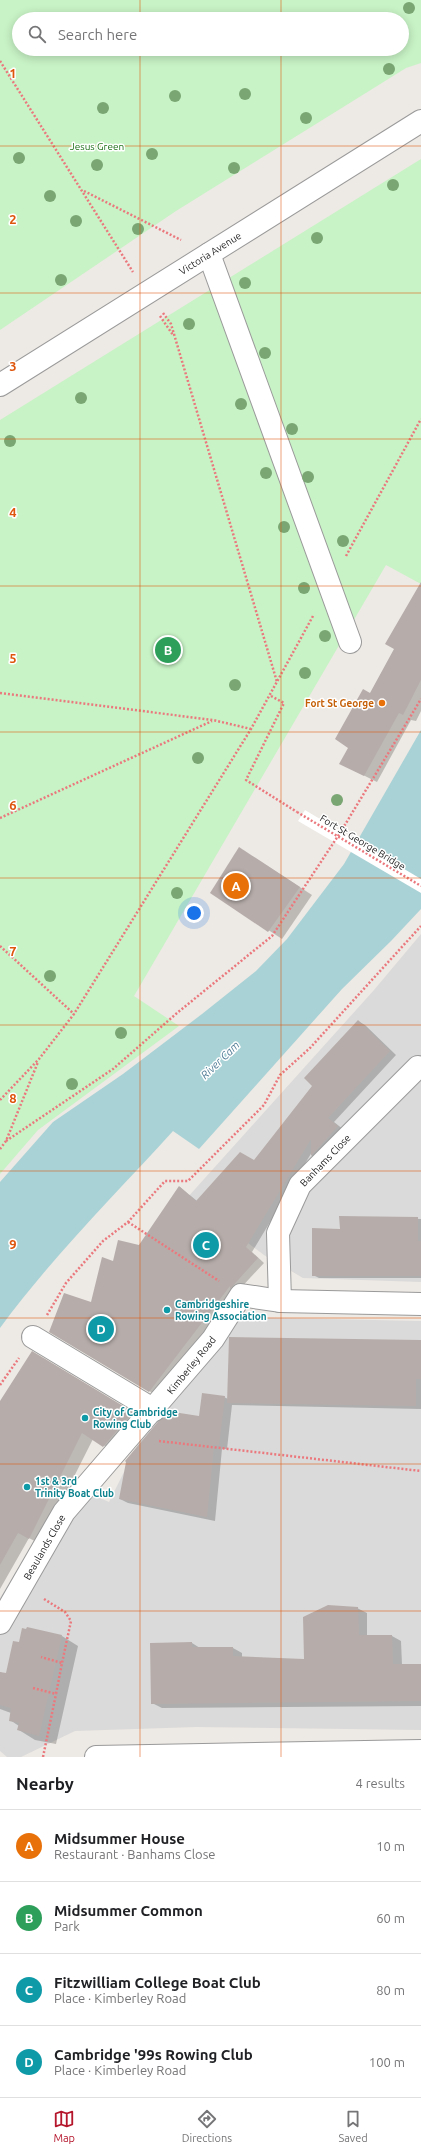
<!DOCTYPE html>
<html lang="en">
<head>
<meta charset="utf-8">
<style>
	body { margin:0; font-family:Ubuntu,sans-serif; background:#f6f6f6; color:#202124 }
	.you { position:absolute; left:194px; top:913px; width:14px; height:14px; margin:-10px; border:3px solid #fff; border-radius:50%; background:#1a73e8; box-shadow:0 0 0 6px #1a73e833 }
	.badge { display:grid; place-items:center; width:26px; height:26px; border-radius:50%; background:#b5162c; color:#fff; font-size:13px; font-weight:700 }
	.pin { position:absolute; translate:-50% -50%; border:2px solid #fff; box-shadow:0 1px 4px #0006 }
	.list { margin:0; padding:0; list-style:none }
	h2 { display:flex; justify-content:space-between; align-items:center; height:52px; margin:0; padding:0 16px; font-size:17px }
	h2 small { font-size:13px; font-weight:400; color:#757577 }
	.list li { display:grid; grid-template-columns:26px 1fr auto; gap:12px; align-items:center; box-sizing:border-box; height:72px; padding:0 16px; border-top:1px solid #e0e0e0 }
	.list b { display:block; font-size:15px; white-space:nowrap }
	.list p { margin:0; font-size:13px; white-space:nowrap; color:#757577 }
	.list em { font-size:13px; font-style:normal; color:#757577 }
	.icon { flex:none; width:22px; height:22px; fill:none; stroke:currentColor; stroke-width:2; stroke-linecap:round; stroke-linejoin:round }
	.map { position:relative; flex:none; width:421px; height:1757px; overflow:hidden }
	.search { position:absolute; background:#fff; box-shadow:0 2px 10px #0003; left:12px; right:12px; top:12px; height:44px; display:flex; align-items:center; gap:10px; box-sizing:border-box; padding:0 14px; border-radius:22px; color:#757577; font-size:15px }
	.sheet { height:340px; background:#fff }
	nav { display:flex; justify-content:space-around; align-items:center; box-sizing:border-box; height:56px; border-top:1px solid #e0e0e0; background:#fff; font-size:11px; color:#757577 }
	nav a { display:grid; justify-items:center; gap:2px }
	nav .on { color:#b5162c }
	.map>svg:first-child { display:block }
	.residential { fill:#dbdada }
	.park { fill:#c8f3c6; fill-rule:evenodd }
	.water { fill:#a9d2d6 }
	.pier { fill:#fff }
	.shadow { fill:#0003 }
	.building { fill:#b6adaa }
	.lines { fill:none; stroke-linecap:round; stroke-linejoin:round }
	.minor-casing { stroke:#9a9a9a; stroke-width:24 }
	.path { stroke:#ea787d; stroke-width:2.5; stroke-dasharray:2 2; stroke-linecap:butt }
	.minor { stroke:#fff; stroke-width:22 }
	.path-bridge { stroke:#ea787d; stroke-width:2.5; stroke-dasharray:2 2; stroke-linecap:butt }
	.tree { fill:#7aa673 }
	.grid { fill:none; stroke:#de560d; stroke-width:1; stroke-opacity:0.55 }
	.food-dot { fill:#e8710a; stroke:#fff; stroke-width:1.5 }
	.culture-dot { fill:#0f9aa8; stroke:#fff; stroke-width:1.5 }
	.labels { text-anchor:middle; stroke-width:3; stroke-linejoin:round; paint-order:stroke }
	.park-label { font-size:10px; fill:#1c6f17; stroke:#fff }
	.street-label { font-size:10px; fill:#1d1d1d; stroke:#fff }
	.food-label { font-size:10px; font-weight:bold; fill:#c56008; stroke:#fff; text-anchor:end }
	.culture-label { font-size:10px; font-weight:bold; fill:#0d838f; stroke:#fff; text-anchor:start }
	.water-label { font-size:11px; font-style:italic; fill:#4d7a94; stroke:#fff }
	.grid-label { font-size:13px; text-anchor:middle; font-weight:bold; fill:#de560d; stroke:#fff; stroke-width:3; stroke-linejoin:round; paint-order:stroke }
</style>
</head>
<body>
<div class="map">
<svg width="421" height="1757" viewBox="0 0 421 1757">
	<rect width="100%" height="100%" fill="#ede9e4"/>
	<!-- residential -->
	<g class="residential">
		<polygon points="421,934 421,1282 303,1278 264,1255 187,1198 374,990"/>
		<polygon points="231,1317 421,1321 421,1730 196,1727 75,1731 21,1757 7,1757 0,1751 0,1598 69,1484 109,1502 138,1444 161,1410"/>
	</g>
	<!-- park -->
	<g class="park">
		<path d="M0,0H421V63L406,68L176,211L0,330ZM19,19H402V49H19Z"/>
		<polygon points="421,159 421,584 386,565 134,996 179,1026 38,1130 0,1174 0,420"/>
	</g>
	<!-- water -->
	<path class="water" d="M421,730V909L391,941L342,989L199,1149L173,1131C114,1196 52,1257 0,1328V1182L53,1122L123,1074L202,1014L256,971L287,939L344,864Z"/>
	<!-- pier -->
	<polygon class="pier" points="305,810 421,879 421,893 298,821"/>
	<!-- shadow -->
	<g class="shadow">
		<polygon points="421,601 421,711 416,721 411,720 377,782 353,770 370,694"/>
		<polygon points="252,856 312,895 282,939 212,893"/>
		<polygon points="358,1021 365,1025 396,1055 334,1122 344,1130 318,1159 312,1156 312,1152 252,1252 264,1263 237,1292 235,1291 156,1395 50,1332 92,1303 114,1262 139,1246 180,1187 197,1201 254,1161 314,1086"/>
		<polygon points="340,1217 421,1219 421,1278 319,1278 313,1275 340,1230"/>
		<polygon points="421,1341 421,1409 232,1405 227,1449 222,1449 215,1521 128,1503 120,1499 200,1417 224,1397 228,1399"/>
		<polygon points="43,1358 143,1419 115,1452 93,1439 40,1544 29,1538 0,1589 0,1403"/>
		<polygon points="357,1608 367,1613 367,1636 392,1636 401,1641 402,1665 421,1665 421,1706 162,1708 152,1703 192,1643 200,1648 233,1648 242,1653 242,1657 305,1660"/>
		<polygon points="62,1636 78,1646 56,1744 35,1740 19,1730 19,1726 10,1720 11,1713 0,1709 0,1672 7,1675 20,1643"/>
	</g>
	<!-- building -->
	<g class="building">
		<polygon points="421,582 421,680 403,715 399,713 364,776 339,764 348,748 335,739 363,689 370,693 394,649 385,644"/>
		<polygon points="239,847 300,887 268,932 210,893"/>
		<polygon points="358,1020 390,1051 328,1118 338,1126 311,1156 311,1139 246,1247 258,1258 230,1289 230,1286 149,1392 49,1332 64,1293 91,1302 102,1257 113,1261 118,1240 139,1245 179,1186 196,1201 240,1152 254,1160 312,1086 304,1078"/>
		<polygon points="339,1216 418,1217 418,1241 421,1241 421,1276 312,1276 312,1228 340,1229"/>
		<polygon points="229,1337 421,1340 421,1379 416,1379 416,1406 227,1403"/>
		<polygon points="32,1351 133,1412 103,1447 82,1433 29,1539 18,1533 0,1565 0,1401"/>
		<polygon points="202,1393 225,1396 219,1445 214,1445 207,1517 119,1499 126,1462 125,1461 167,1411 199,1416"/>
		<polygon points="328,1605 358,1607 359,1635 392,1635 393,1664 421,1664 421,1701 151,1704 150,1643 192,1642 192,1647 233,1647 233,1656 304,1659 303,1617"/>
		<polygon points="27,1627 62,1635 39,1736 17,1730 19,1723 9,1721 11,1708 0,1705 0,1672 6,1673 13,1641 19,1642 22,1628 26,1629"/>
	</g>
	<g class="lines">
		<defs>
			<g id="minor">
				<polyline points="209,254 350,642"/>
				<polyline points="0,385 421,121"/>
				<polyline points="280,1301 278,1233 300,1185 418,1067"/>
				<polyline points="33,1337 154,1410"/>
				<polyline points="0,1623 64,1512 213,1339 241,1295 280,1301 421,1304"/>
				<polyline points="96,1757 421,1751"/>
			</g>
		</defs>
		<!-- minor casing -->
		<use href="#minor" class="minor-casing"/>
		<!-- path -->
		<g class="path">
			<polyline points="0,61 133,272"/>
			<polyline points="84,191 181,240"/>
			<polyline points="163,313 171,324 277,682"/>
			<polyline points="160,316 173,335"/>
			<polyline points="346,556 421,419"/>
			<polyline points="0,693 213,720 251,729"/>
			<polyline points="271,696 284,703 246,780 297,812"/>
			<polyline points="0,818 212,721"/>
			<polyline points="0,946 74,1014"/>
			<polyline points="0,1100 39,1059 74,1014 251,729 313,616"/>
			<polyline points="6,1141 113,1069 177,1013 272,936 340,833 421,699"/>
			<polyline points="0,1149 6,1141 38,1062"/>
			<polyline points="128,1222 219,1281"/>
			<polyline points="47,1315 66,1283 103,1241 128,1222 165,1181 188,1181 264,1105 280,1075 310,1048 421,926"/>
			<polyline points="0,1385 19,1358"/>
			<polyline points="159,1441 421,1471"/>
			<polyline points="44,1599 65,1612 71,1621 62,1663"/>
			<polyline points="33,1688 56,1694 62,1663 41,1657"/>
			<polyline points="43,1757 56,1694"/>
		</g>
		<!-- minor -->
		<use href="#minor" class="minor"/>
		<!-- path-bridge -->
		<polyline class="path-bridge" points="297,812 421,886"/>
	</g>
	<!-- trees -->
	<g class="tree">
		<circle cx="409" cy="8" r="6"/>
		<circle cx="389" cy="69" r="6"/>
		<circle cx="245" cy="94" r="6"/>
		<circle cx="175" cy="96" r="6"/>
		<circle cx="103" cy="108" r="6"/>
		<circle cx="306" cy="118" r="6"/>
		<circle cx="152" cy="154" r="6"/>
		<circle cx="19" cy="158" r="6"/>
		<circle cx="97" cy="165" r="6"/>
		<circle cx="234" cy="168" r="6"/>
		<circle cx="393" cy="185" r="6"/>
		<circle cx="50" cy="196" r="6"/>
		<circle cx="76" cy="221" r="6"/>
		<circle cx="138" cy="229" r="6"/>
		<circle cx="317" cy="238" r="6"/>
		<circle cx="61" cy="280" r="6"/>
		<circle cx="245" cy="283" r="6"/>
		<circle cx="189" cy="324" r="6"/>
		<circle cx="265" cy="353" r="6"/>
		<circle cx="81" cy="398" r="6"/>
		<circle cx="241" cy="404" r="6"/>
		<circle cx="292" cy="429" r="6"/>
		<circle cx="10" cy="441" r="6"/>
		<circle cx="266" cy="473" r="6"/>
		<circle cx="308" cy="477" r="6"/>
		<circle cx="284" cy="527" r="6"/>
		<circle cx="343" cy="541" r="6"/>
		<circle cx="304" cy="588" r="6"/>
		<circle cx="325" cy="636" r="6"/>
		<circle cx="305" cy="673" r="6"/>
		<circle cx="235" cy="685" r="6"/>
		<circle cx="198" cy="758" r="6"/>
		<circle cx="337" cy="800" r="6"/>
		<circle cx="177" cy="893" r="6"/>
		<circle cx="50" cy="976" r="6"/>
		<circle cx="121" cy="1033" r="6"/>
		<circle cx="72" cy="1084" r="6"/>
	</g>
	<!-- grid -->
	<path class="grid" d="M140,0V19M281,0V19M140,49V1757M281,49V1757M0,146H421M0,293H421M0,439H421M0,586H421M0,732H421M0,878H421M0,1025H421M0,1171H421M0,1318H421M0,1464H421M0,1611H421"/>
	<!-- markers -->
	<circle class="food-dot" cx="382" cy="703" r="4"/>
	<g class="culture-dot">
		<circle cx="167" cy="1310" r="4"/>
		<circle cx="85" cy="1418" r="4"/>
		<circle cx="27" cy="1487" r="4"/>
	</g>
	<g class="labels">
		<!-- park labels -->
		<g class="park-label">
			<text x="97" y="150">Jesus Green</text>
		</g>
		<!-- street labels -->
		<g class="street-label">
			<text transform="translate(210 253) rotate(-32)" y="4">Victoria Avenue</text>
			<text transform="translate(363 842) rotate(31)" y="4">Fort St George Bridge</text>
			<text transform="translate(325 1160) rotate(-46)" y="4">Banhams Close</text>
			<text transform="translate(191 1365) rotate(-51)" y="4">Kimberley Road</text>
			<text transform="translate(44 1547) rotate(-60)" y="4">Beaulands Close</text>
		</g>
		<!-- food labels -->
		<g class="food-label">
			<text x="374" y="707">Fort St George</text>
		</g>
		<!-- culture labels -->
		<g class="culture-label">
			<text x="175" y="1308">Cambridgeshire<tspan x="175" dy="12">Rowing Association</tspan></text>
			<text x="93" y="1416">City of Cambridge<tspan x="93" dy="12">Rowing Club</tspan></text>
			<text x="35" y="1485">1st &amp; 3rd<tspan x="35" dy="12">Trinity Boat Club</tspan></text>
		</g>
		<!-- water labels -->
		<g class="water-label">
			<text transform="translate(220 1060) rotate(-44)" y="4">River Cam</text>
		</g>
	</g>
	<g class="grid-label">
		<text x="13" y="78">1</text>
		<text x="13" y="224">2</text>
		<text x="13" y="371">3</text>
		<text x="13" y="517">4</text>
		<text x="13" y="663">5</text>
		<text x="13" y="810">6</text>
		<text x="13" y="956">7</text>
		<text x="13" y="1103">8</text>
		<text x="13" y="1249">9</text>
	</g>
</svg>
<div class="you"></div>
<div class="pin badge" style="left:236px;top:886px;background:#e8710a">A</div>
<div class="pin badge" style="left:168px;top:650px;background:#2e9e5b">B</div>
<div class="pin badge" style="left:206px;top:1245px;background:#0f9aa8">C</div>
<div class="pin badge" style="left:101px;top:1329px;background:#0f9aa8">D</div>
<div class="search"><svg class="icon" aria-label="search" viewBox="0 0 24 24"><circle cx="10" cy="10" r="6"/><path d="M15 15l6 6"/></svg>Search here</div>
</div>
<section class="sheet">
<h2>Nearby<small>4 results</small></h2>
<ul class="list">
<li><span class="badge" style="background:#e8710a">A</span><div><b>Midsummer House</b><p>Restaurant · Banhams Close</p></div><em>10 m</em></li>
<li><span class="badge" style="background:#2e9e5b">B</span><div><b>Midsummer Common</b><p>Park</p></div><em>60 m</em></li>
<li><span class="badge" style="background:#0f9aa8">C</span><div><b>Fitzwilliam College Boat Club</b><p>Place · Kimberley Road</p></div><em>80 m</em></li>
<li><span class="badge" style="background:#0f9aa8">D</span><div><b>Cambridge '99s Rowing Club</b><p>Place · Kimberley Road</p></div><em>100 m</em></li>
</ul>
</section>
<nav>
<a class="on"><svg class="icon" aria-label="map" viewBox="0 0 24 24"><path d="M3 6l6-2 6 2 6-2v14l-6 2-6-2-6 2zM9 4v14M15 6v14"/></svg>Map</a>
<a><svg class="icon" aria-label="directions" viewBox="0 0 24 24"><path d="M12 3l9 9-9 9-9-9zM9 14v-3h6M13 9l2 2-2 2"/></svg>Directions</a>
<a><svg class="icon" aria-label="saved" viewBox="0 0 24 24"><path d="M7 4h10v16l-5-4-5 4z"/></svg>Saved</a>
</nav>
</body>
</html>
